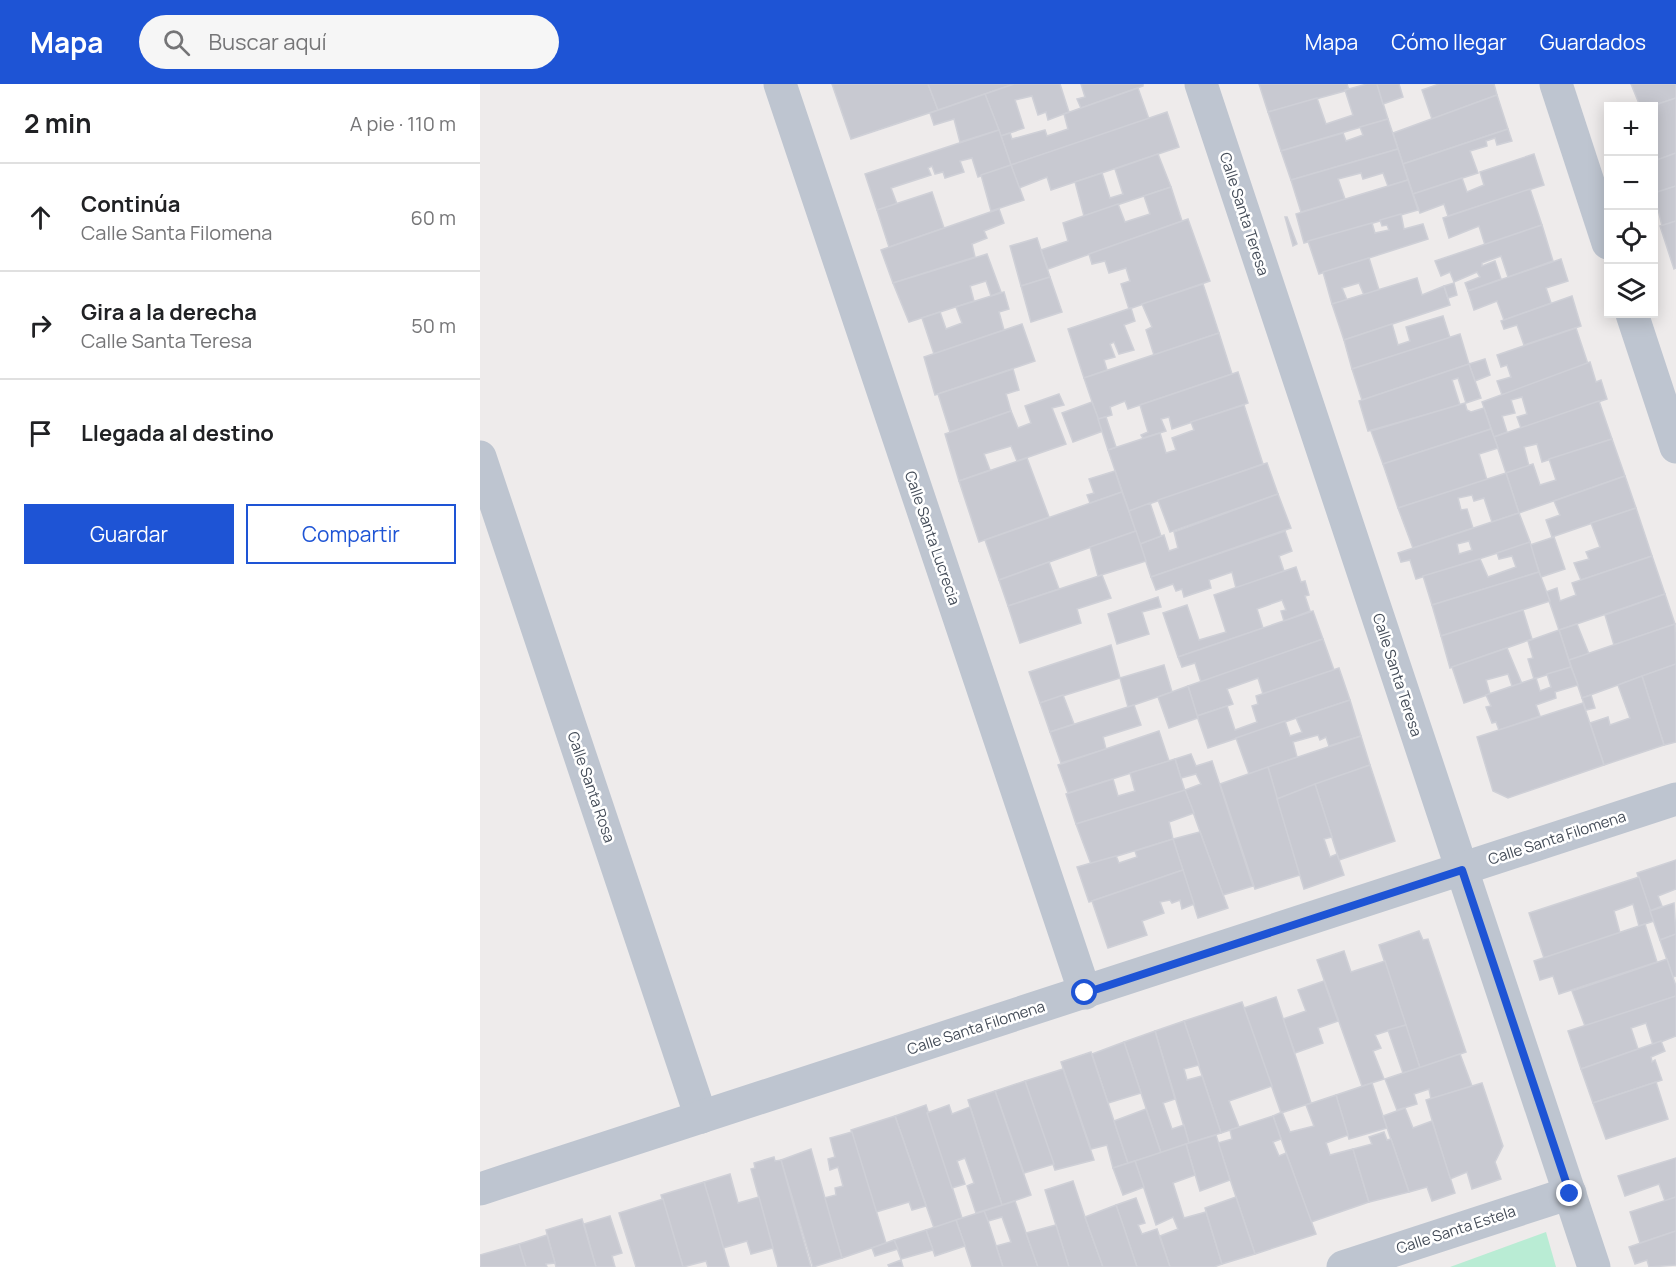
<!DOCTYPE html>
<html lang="es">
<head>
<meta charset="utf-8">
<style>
	body { margin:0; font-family:Manrope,sans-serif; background:#f6f6f6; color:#202124 }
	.controls { position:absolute; right:18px; top:18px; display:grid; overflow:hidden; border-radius:0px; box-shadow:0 3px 15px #0003 }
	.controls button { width:54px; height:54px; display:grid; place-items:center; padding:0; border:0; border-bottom:2px solid #e0e0e0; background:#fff; color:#202124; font:30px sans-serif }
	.stop { position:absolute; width:18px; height:18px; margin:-14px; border:4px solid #1e54d5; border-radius:50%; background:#fff }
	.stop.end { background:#1e54d5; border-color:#fff; box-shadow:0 2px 6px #0008 }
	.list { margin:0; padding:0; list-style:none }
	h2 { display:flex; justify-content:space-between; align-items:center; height:78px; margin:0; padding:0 24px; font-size:26px }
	h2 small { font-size:20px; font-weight:400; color:#757577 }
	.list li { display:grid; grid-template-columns:39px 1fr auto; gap:18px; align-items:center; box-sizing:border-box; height:108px; padding:0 24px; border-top:2px solid #e0e0e0 }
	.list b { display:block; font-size:22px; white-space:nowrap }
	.list p { margin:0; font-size:20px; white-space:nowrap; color:#757577 }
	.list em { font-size:20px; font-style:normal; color:#757577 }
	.actions { display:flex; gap:12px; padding:18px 24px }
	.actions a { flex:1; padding:14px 0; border:2px solid #1e54d5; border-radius:0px; text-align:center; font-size:21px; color:#1e54d5 }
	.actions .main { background:#1e54d5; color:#fff }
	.icon { flex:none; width:33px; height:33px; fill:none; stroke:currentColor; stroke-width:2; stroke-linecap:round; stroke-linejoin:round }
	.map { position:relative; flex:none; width:1196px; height:1183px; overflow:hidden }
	header { display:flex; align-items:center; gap:36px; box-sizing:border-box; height:84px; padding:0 30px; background:#1e54d5; color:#fff }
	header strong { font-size:28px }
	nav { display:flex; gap:33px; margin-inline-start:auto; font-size:21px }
	.search { width:420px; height:54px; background:#f6f6f6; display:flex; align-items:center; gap:15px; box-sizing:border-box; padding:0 21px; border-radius:33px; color:#757577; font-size:22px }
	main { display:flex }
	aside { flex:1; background:#fff }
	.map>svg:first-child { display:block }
	.green { fill:#b9ecd4 }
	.building { fill:#c8c9d1; stroke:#cfd0d7; stroke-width:1.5; fill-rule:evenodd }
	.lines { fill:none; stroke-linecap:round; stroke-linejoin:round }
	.street { stroke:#bec5d0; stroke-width:33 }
	.route { stroke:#1e54d5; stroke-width:8 }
	.labels { text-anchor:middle; stroke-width:5; stroke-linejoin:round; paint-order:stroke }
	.street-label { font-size:15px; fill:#444c58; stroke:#fff }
</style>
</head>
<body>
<header>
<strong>Mapa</strong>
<div class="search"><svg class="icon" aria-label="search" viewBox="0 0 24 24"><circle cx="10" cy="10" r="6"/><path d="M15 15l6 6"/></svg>Buscar aquí</div>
<nav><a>Mapa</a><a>Cómo llegar</a><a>Guardados</a></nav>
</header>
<main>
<aside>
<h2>2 min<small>A pie · 110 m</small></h2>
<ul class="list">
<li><svg class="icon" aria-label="ahead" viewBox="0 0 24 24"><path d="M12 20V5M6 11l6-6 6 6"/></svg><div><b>Continúa</b><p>Calle Santa Filomena</p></div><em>60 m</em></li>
<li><svg class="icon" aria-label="right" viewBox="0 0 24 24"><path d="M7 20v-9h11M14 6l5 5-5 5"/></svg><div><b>Gira a la derecha</b><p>Calle Santa Teresa</p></div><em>50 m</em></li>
<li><svg class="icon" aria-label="arrive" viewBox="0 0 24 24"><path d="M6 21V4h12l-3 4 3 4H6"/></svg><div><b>Llegada al destino</b></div></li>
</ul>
<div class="actions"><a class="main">Guardar</a><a>Compartir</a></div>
</aside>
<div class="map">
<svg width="1196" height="1183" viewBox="0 0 1196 1183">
	<rect width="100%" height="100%" fill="#eeebeb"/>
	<!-- green -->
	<polygon class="green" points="1066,1148 1076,1183 970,1183"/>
	<!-- building -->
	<g class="building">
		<polygon points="352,0 448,0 458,26 371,55"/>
		<polygon points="448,0 534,0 458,26"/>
		<polygon points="534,0 580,0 589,28 568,36 566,28 558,31 552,12 535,16 544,44 521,52 505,10"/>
		<polygon points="601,0 663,0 663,2 601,24 597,15 605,13"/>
		<polygon points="779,0 867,0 869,6 788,28"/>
		<polygon points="887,0 897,0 908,35 801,67 788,28 837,14 846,40 873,31 865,6"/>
		<polygon points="897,0 919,0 923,13 903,20"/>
		<polygon points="959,0 1014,0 1017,11 952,35 942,6"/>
		<polygon points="1151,0 1196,0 1196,14 1172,22 1160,22"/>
		<polygon points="658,4 669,35 531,81 521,52 530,49 532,55 565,46 567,52 588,45 584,30"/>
		<polygon points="505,10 519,46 480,58 474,35 454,41 450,29"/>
		<polygon points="1017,11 1028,45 923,80 913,49"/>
		<polygon points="1196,14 1196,69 1174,77 1172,22"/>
		<polygon points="687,28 699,63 571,106 567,93 539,104 531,81"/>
		<polygon points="908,35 918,65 811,96 801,67 863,49 866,57 883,51 880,43"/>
		<polygon points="1028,45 1032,57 1017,61 1015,54 1006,57 1007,62 990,67 998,89 933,110 923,80"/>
		<polygon points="519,46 531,81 498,93 492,74 480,77 484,88 465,94 463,88 455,90 452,82 448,84 451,91 411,104 417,120 397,126 385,90"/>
		<polygon points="918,65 928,96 908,102 903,89 883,95 881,89 858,95 865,115 821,128 811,96"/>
		<polygon points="1196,69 1196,102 1174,109 1174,77"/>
		<polygon points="678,70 691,103 604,132 595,98 622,89 630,114 643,110 635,85"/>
		<polygon points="1054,70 1064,101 968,132 964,120 940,129 933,110 982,94 987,108 1004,101 1000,88"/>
		<polygon points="531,81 544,116 511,127 501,91"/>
		<polygon points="928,96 938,126 824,159 816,130"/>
		<polygon points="1196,102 1196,137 1182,142 1174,109"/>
		<polygon points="691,103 702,137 568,185 561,166 588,157 583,139 638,120 645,138 670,130 664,112"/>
		<polygon points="1050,105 1062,141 1005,161 999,142 969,154 963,134"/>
		<polygon points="452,108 464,144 409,163 397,126"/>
		<polygon points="519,125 524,139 504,147 507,154 492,160 495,173 413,199 401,166"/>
		<polygon points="921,130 924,145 943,140 948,155 839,190 828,157 892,139 895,149 909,146 907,141 902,142 900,136"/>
		<polygon points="805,133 807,133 817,160 813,162"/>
		<polygon points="708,135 730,197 649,225 641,200 650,197 646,184 629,189 625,177 612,180 609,170"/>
		<polygon points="1196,137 1196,184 1194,185 1180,142"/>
		<polygon points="1062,141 1073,177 1028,193 1021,172 1002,179 1002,182 1015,177 1021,195 988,207 985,199 1000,193 997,188 974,198 970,188 961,192 955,177"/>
		<polygon points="557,154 570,193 541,202 530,162"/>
		<polygon points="507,170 521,208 511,212 506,197 490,202 494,217 429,238 413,199"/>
		<polygon points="889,174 899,206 884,211 879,199 862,204 867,216 852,220 843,188"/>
		<polygon points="1081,175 1088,197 1066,204 1071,219 1024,236 1017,217 994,226 988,207"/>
		<polygon points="570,193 582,228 551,238 541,202"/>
		<polygon points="937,194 942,211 964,202 970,221 864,256 852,220"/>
		<polygon points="974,199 977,211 968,214 964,202"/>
		<polygon points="723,200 739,249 674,271 666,246 672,243 662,220"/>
		<polygon points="524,208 529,225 519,228 524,246 454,270 442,234 460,228 466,245 482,239 476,223"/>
		<polygon points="1092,212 1101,242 1044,261 1037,241 1024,245 1021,237 1024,236"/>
		<polygon points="651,224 655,237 644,241 654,266 639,270 634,258 630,260 635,273 624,276 627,286 604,294 588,245"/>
		<polygon points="963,232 970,254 872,285 864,256 912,240 918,261 930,257 926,243"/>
		<polygon points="542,240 555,277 455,311 444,273"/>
		<polygon points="1096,244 1108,280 1022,311 1017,297 1031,293 1027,281 1021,283 1017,271"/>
		<polygon points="739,249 752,290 648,325 645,317 630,323 632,331 618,335 604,294"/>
		<polygon points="980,250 989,280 882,316 872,285"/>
		<polygon points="1005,275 1010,291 995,297 989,280"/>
		<polygon points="1110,278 1116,298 1121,296 1127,315 1041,344 1037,333 1047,330 1042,313 1031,316 1035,329 1022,332 1027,348 1014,353 1002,318"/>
		<polygon points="989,280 1001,314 986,319 978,294 972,296 980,321 888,347 879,317"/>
		<polygon points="533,285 539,306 526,310 531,327 470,348 458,310"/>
		<polygon points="758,288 768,319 692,345 689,333 681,335 686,347 663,354 661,351 668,348 660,321"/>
		<polygon points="579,310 584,321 572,324 586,360 537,377 531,362 504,370 510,386 479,397 465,350 531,327 538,344 551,339 545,322"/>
		<polygon points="1119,317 1132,355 1062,378 1057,360 1044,363 1049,382 1026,389 1014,353"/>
		<polygon points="612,318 623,347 593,358 582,329"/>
		<polygon points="985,319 987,326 991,328 1004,324 1011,345 903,380 891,347"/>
		<polygon points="764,321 783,380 649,427 628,366 680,349 686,369 696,366 692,354 714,346 711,338"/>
		<polygon points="626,333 636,363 628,366 618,335"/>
		<polygon points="1011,345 1018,364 999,370 1007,396 918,424 903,380"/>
		<polygon points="1132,355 1145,392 1039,429 1026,389 1053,380 1060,401 1076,396 1069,375"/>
		<polygon points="547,374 569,433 499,458 479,397"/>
		<polygon points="787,379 798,410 690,448 678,416"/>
		<polygon points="635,387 642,408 610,419 607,411 614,409 609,395"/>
		<polygon points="1026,389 1039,429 1012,438 1004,414 994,417 992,411 978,414 981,426 987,425 993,444 933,464 918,424"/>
		<polygon points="1145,392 1156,424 1072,453 1066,436 1080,431 1074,417"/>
		<polygon points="642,408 656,447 519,496 505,456"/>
		<polygon points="798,410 811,444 671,493 660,460 684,451 689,467 698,464 694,448"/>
		<polygon points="670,419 681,452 660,460 649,427"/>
		<polygon points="1156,424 1172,472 1101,496 1094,479 1109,475 1106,468 1120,463 1111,439"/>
		<path d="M1039,429L1050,458L1046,460L936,495L930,476L921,478L918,469ZM989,457L992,466L979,470L977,460Z"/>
		<polygon points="656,447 666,477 618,492 610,463"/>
		<polygon points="805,447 812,467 799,472 804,487 756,504 752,488 729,496 731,504 704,513 702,505 696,507 693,500 676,506 671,493"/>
		<polygon points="1074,453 1085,485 1061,493 1050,461"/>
		<polygon points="1050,458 1059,488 952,521 943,492 1000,475 1008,493 1036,483 1032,472 1019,475 1017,469"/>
		<polygon points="1172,472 1185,510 1079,546 1066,508 1077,504 1080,517 1096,511 1092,499"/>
		<polygon points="569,478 579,505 528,522 519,496"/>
		<polygon points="816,483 821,498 825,497 829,511 825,512 830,527 804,537 801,527 806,526 802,516 777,525 783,544 698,573 683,529 707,521 719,556 746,548 734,511"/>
		<polygon points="1059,488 1070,517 961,552 952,521"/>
		<polygon points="622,491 631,514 597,525 601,539 540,559 528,522"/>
		<polygon points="1185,510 1195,540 1134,561 1125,531"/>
		<polygon points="678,513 681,523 662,528 669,550 637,560 628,530"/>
		<polygon points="1043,526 1052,555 970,584 961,552"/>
		<polygon points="833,527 843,555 721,598 715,579 702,583 698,573"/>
		<polygon points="1097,540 1109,570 1089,576 1079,546"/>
		<polygon points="1195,540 1196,580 1102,614 1089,576"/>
		<polygon points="1079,546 1091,583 1054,595 1048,575 1053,574 1048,557"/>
		<polygon points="843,555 854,586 783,610 778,594 747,605 753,620 717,632 708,602"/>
		<polygon points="631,561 640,594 560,619 549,588"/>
		<polygon points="1027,564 1042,600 1032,602 1028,590 1006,596 1010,610 984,619 972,583"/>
		<polygon points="1196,580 1196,658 1184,661 1162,592"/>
		<polygon points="684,581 692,608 648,623 640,594"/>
		<polygon points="1091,583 1098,601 1075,608 1076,614 1056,621 1060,632 1019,646 1016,638 1012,639 1006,623 1011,622 1006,611 1056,594 1060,607 1071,603 1067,590"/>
		<polygon points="859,584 870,616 728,664 717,632 747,622 755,646 777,638 772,622 778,620 776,612"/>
		<polygon points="1162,592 1184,661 1124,681 1110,639 1128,633 1130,641 1150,634 1138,601"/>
		<polygon points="708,602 718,634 689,644 678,613"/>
		<polygon points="583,611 594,640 570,648 560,619"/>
		<polygon points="1111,611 1115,624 1106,626 1102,614"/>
		<polygon points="870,616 881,652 849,662 846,653 840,656 838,651 813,658 817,673 769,690 756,654 805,637 810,652 822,648 816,634"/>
		<polygon points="1103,619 1124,681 1028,714 1013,707 997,653"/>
		<polygon points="654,621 661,641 623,653 626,665 581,679 570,648"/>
		<polygon points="679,647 689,677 588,709 578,681"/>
		<polygon points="881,652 890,681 797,715 788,683"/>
		<polygon points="711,670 716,682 732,677 773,802 743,811 705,706 721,700 716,690 701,694 695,675"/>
		<polygon points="695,675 705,707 596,740 586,710 633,695 638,712 655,707 650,689"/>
		<polygon points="890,681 915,757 859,776 835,700"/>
		<polygon points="788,683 820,791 775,805 740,700"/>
		<polygon points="835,700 852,753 844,755 850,773 857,770 864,791 824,805 797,715"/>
		<polygon points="705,706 714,729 689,738 693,755 611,780 596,740"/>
		<polygon points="720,748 748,824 718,834 693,755"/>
		<polygon points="693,755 703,786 609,818 597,783 636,772 639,779 657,773 655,767"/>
		<polygon points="1196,776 1196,805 1178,812 1182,822 1170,827 1157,789"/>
		<polygon points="703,786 714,820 702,825 700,816 692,819 690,816 680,818 684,829 662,837 667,851 628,864 612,817"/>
		<polygon points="1159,793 1174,837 1159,842 1153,820 1134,827 1140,849 1064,874 1049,829"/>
		<polygon points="1194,819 1196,850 1180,856 1170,827"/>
		<polygon points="1165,840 1177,878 1079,910 1073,892 1060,896 1054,877"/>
		<polygon points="939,847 943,856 948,855 986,968 940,984 899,861"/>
		<polygon points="1196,850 1196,892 1193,893 1180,856"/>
		<polygon points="864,867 871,888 905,877 926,941 895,951 901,964 893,967 904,995 882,1002 837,876"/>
		<polygon points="1187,875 1196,902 1196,912 1105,942 1092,907"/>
		<polygon points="844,897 858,937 838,944 843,959 815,969 803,935 826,927 818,906"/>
		<polygon points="1196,912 1196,952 1173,961 1166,939 1151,944 1158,965 1101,985 1088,947"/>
		<polygon points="796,913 831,1019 801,1029 764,924"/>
		<polygon points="762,918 792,1002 749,1017 759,1043 741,1049 704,937"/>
		<polygon points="704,937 719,981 704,985 707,996 722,992 741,1049 709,1059 675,947"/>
		<polygon points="926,941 940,984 923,989 908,946"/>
		<polygon points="675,947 695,1015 683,1019 692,1045 704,1041 709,1059 681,1069 644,958"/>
		<polygon points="1181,957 1185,967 1171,973 1172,978 1175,976 1182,996 1113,1019 1101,985"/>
		<polygon points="644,958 661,1009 628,1019 612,970"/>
		<polygon points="611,968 648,1079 633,1084 627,1061 611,1065 581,978"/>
		<polygon points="980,970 992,1002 951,1015 949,1005 934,1010 937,1020 917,1026 905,995"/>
		<polygon points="583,985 614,1076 575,1086 545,997"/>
		<polygon points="545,997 574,1080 544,1089 515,1007"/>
		<polygon points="1176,998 1188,1035 1126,1055 1113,1019"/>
		<polygon points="892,999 907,1044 869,1055 856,1011"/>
		<polygon points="1002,999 1023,1062 1015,1078 1021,1095 992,1105 987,1088 970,1095 946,1016"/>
		<polygon points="515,1007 551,1111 522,1121 488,1016"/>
		<polygon points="856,1011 868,1051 846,1059 850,1071 873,1065 889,1118 831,1138 793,1032 802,1028 810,1048 834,1042 826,1021"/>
		<polygon points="446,1021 482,1134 454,1144 415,1032"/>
		<polygon points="469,1021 472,1030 490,1023 522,1121 496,1129 487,1102 494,1099 485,1074 477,1077 485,1100 472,1104 447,1029"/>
		<polygon points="925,1024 933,1044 952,1037 975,1109 952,1117 947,1103 929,1108 903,1032"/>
		<polygon points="666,1025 681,1069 648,1079 634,1037"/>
		<polygon points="415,1032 446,1122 432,1126 429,1118 396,1128 371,1046"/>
		<polygon points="793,1032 801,1055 793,1058 799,1072 806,1069 836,1150 775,1170 738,1059 752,1055 750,1046"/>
		<polygon points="372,1048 406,1159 362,1174 344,1114 356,1111 355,1104 363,1102 358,1083 350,1086 348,1075 355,1073 350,1054"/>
		<polygon points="904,1048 907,1056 911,1055 929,1108 889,1118 873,1065 892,1060 889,1053"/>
		<polygon points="736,1051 750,1096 720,1107 706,1060"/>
		<polygon points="706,1060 715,1091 693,1099 704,1134 726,1128 742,1180 734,1183 690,1183 680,1152 698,1145 693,1133 676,1141 655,1077"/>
		<polygon points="331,1065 362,1174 333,1183 301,1076"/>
		<polygon points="294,1073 295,1077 301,1076 331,1183 298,1183 271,1085 275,1084 274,1079"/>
		<polygon points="1196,1074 1196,1113 1185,1117 1179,1100 1145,1112 1138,1092"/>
		<polygon points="655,1077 664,1103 643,1111 633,1084"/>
		<polygon points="250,1090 258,1119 279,1113 293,1164 271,1170 267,1157 243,1164 224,1098"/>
		<polygon points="593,1097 605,1133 623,1183 589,1183 565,1106"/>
		<polygon points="224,1098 232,1124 249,1183 228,1183 226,1177 203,1183 181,1111"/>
		<polygon points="756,1113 775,1170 742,1180 725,1124"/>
		<polygon points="1196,1113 1196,1147 1160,1159 1150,1128"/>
		<polygon points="656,1114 665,1139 658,1141 662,1150 677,1145 690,1183 657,1183 636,1121"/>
		<polygon points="183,1115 203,1183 156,1183 139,1129"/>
		<polygon points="535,1117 546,1149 558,1183 523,1183 516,1162 531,1158 522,1133 508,1137 504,1127"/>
		<polygon points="636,1121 642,1138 657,1183 623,1183 605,1133"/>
		<polygon points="504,1127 508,1137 523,1183 492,1183 485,1162 476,1136"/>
		<polygon points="130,1132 142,1169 132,1172 135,1183 116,1183 104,1140"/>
		<polygon points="102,1135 116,1183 76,1183 66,1146"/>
		<polygon points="476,1136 485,1162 455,1172 446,1146"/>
		<polygon points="576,1141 589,1183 558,1183 546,1149"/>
		<polygon points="446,1146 453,1166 421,1175 414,1156"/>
		<polygon points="1196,1147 1196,1181 1169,1183 1167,1176 1155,1180 1149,1163"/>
		<polygon points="67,1151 75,1179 66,1180 67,1183 46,1183 39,1160"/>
		<polygon points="414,1156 418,1165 395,1172 392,1164"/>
		<polygon points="39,1160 46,1183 0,1183 0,1171"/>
		<polygon points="421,1176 423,1183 409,1183 408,1181"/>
	</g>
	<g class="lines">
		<!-- street -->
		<g class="street">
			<polyline points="300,0 605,909"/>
			<polyline points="721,0 1114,1183"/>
			<polyline points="1076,0 1128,159"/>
			<polyline points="1152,230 1196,363"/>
			<polyline points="0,373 221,1033"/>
			<polyline points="0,1105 1196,715"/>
			<polyline points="863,1183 1090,1109"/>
		</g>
	</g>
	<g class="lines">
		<!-- route -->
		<polyline class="route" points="605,909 982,786 1090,1110"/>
	</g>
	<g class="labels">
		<!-- street labels -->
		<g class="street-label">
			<text transform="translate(764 130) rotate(72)" y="5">Calle Santa Teresa</text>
			<text transform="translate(452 454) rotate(71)" y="5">Calle Santa Lucrecia</text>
			<text transform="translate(917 591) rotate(72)" y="5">Calle Santa Teresa</text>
			<text transform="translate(111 703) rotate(71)" y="5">Calle Santa Rosa</text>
			<text transform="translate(1077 754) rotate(-18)" y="5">Calle Santa Filomena</text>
			<text transform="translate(496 944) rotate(-18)" y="5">Calle Santa Filomena</text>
			<text transform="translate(976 1146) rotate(-18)" y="5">Calle Santa Estela</text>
		</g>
	</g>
</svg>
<div class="controls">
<button>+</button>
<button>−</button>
<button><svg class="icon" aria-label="locate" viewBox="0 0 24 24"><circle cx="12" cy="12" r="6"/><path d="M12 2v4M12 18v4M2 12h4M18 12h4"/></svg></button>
<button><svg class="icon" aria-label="layers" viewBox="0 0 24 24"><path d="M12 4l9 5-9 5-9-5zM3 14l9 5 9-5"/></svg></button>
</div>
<div class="stop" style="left:605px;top:909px"></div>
<div class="stop end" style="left:1090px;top:1110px"></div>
</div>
</main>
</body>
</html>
